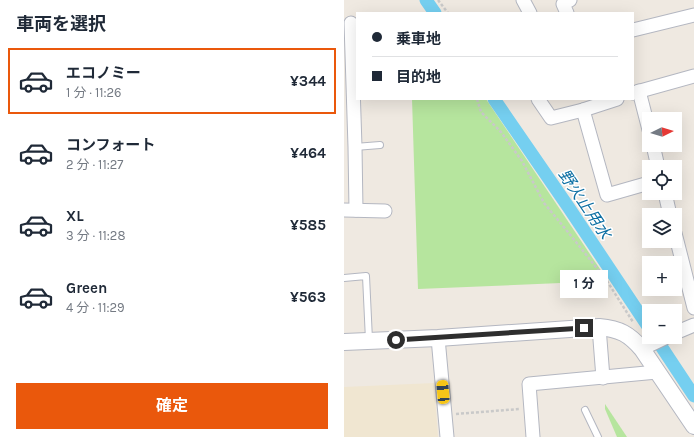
<!DOCTYPE html>
<html lang="ja">
<head>
<meta charset="utf-8">
<style>
  :root { --surface:#fff; --page:#f6f6f7; --text:#1f2937; --muted:#747a83; --line:#e0e1e3; --accent:#ea580c }
  body { margin:0; font-family:Karla,"Noto Sans JP",sans-serif; background:var(--page); color:var(--text); height:100vh; display:flex; flex-direction:column; font-size:15px; white-space:nowrap }
  * { box-sizing:border-box; margin:0 }
  p { font-size:13px; color:var(--muted) }
  .icon { flex:none; width:22px; height:22px; fill:none; stroke:currentColor; stroke-width:2; stroke-linecap:round; stroke-linejoin:round }
  .map { position:relative; flex:1; overflow:hidden }
  .drawer { display:flex; flex-direction:column; background:var(--surface); width:344px }
  .drawer>* { flex:none }
  .top-card { position:absolute; left:12px; top:12px; width:278px; height:88px; border-radius:0px; box-shadow:0 4px 16px #0002; display:grid; align-content:center; height:88px; padding:0 16px; background:var(--surface) }
  .needle { width:26px; rotate:85deg }
  .controls { position:absolute; left:298px; top:112px; display:grid; gap:8px }
  .controls a { display:grid; place-items:center; width:40px; height:40px; border-radius:0px; background:var(--surface); box-shadow:0 4px 16px #0002; font-size:20px }
  .end { position:absolute; width:18px; height:18px; margin:-9px; border:5px solid #2e2e2e; background:#fff; box-shadow:0 0 0 2px #fff }
  .from { border-radius:50% }
  .bubble { position:absolute; height:28px; border-radius:0px; background:var(--surface); box-shadow:0 4px 16px #0002; font-size:13px; font-weight:700; line-height:28px; text-align:center }
  .car { position:absolute; width:12px; height:24px; margin:-12px -6px; border-radius:5px; box-shadow:0 0 3px 1px #0007; background:linear-gradient(#f5c518 24%,#345 0 40%,#f5c518 0 76%,#345 0 86%,#f5c518 0) }
  .top-card b { display:flex; align-items:center; gap:14px; height:38px; font-size:15px }
  .top-card b+b { border-top:1px solid var(--line) }
  .top-card i { width:10px; height:10px; background:var(--text) }
  ul { padding:0; list-style:none }
  li { display:flex; align-items:center; gap:12px; height:66px; margin:0 8px 6px; padding:0 8px; border:2px solid transparent; border-radius:0px }
  li div { flex:1 }
  li b { display:block; font-size:15px }
  li em { font-style:normal; font-weight:700 }
  li.selected { border-color:var(--accent) }
  li>.icon { width:36px; height:36px; stroke-width:1.5 }
  h2 { padding:0 16px; font-size:18px; line-height:48px }
  .primary-button { display:flex; gap:8px; margin-top:auto; padding:8px 16px }
  .primary-button a { flex:1; height:46px; border-radius:0px; background:var(--accent); color:#fff; font-size:16px; font-weight:700; line-height:46px; text-align:center }
  main { display:flex; flex:1; min-height:0 }
  .map>svg:first-child { display:block }
  .education { fill:#f0e6d1 }
  .green { fill:#b6e59e }
  .lines { fill:none; stroke-linecap:round; stroke-linejoin:round }
  .canal { stroke:#75cff0; stroke-width:13 }
  .service-casing { stroke:#b4b7c1; stroke-width:8 }
  .minor-casing { stroke:#b4b7c1; stroke-width:15 }
  .tertiary-casing { stroke:#b4b7c1; stroke-width:18 }
  .path { stroke:#c9c9c9; stroke-width:2.5; stroke-dasharray:3 2; stroke-linecap:butt }
  .service { stroke:#fff; stroke-width:6 }
  .minor { stroke:#fff; stroke-width:13 }
  .tertiary { stroke:#fff; stroke-width:16 }
  .route { stroke:#2e2e2e; stroke-width:5 }
  .labels { text-anchor:middle; dominant-baseline:central; stroke-width:3; stroke-linejoin:round; paint-order:stroke }
  .water-label { font-size:16px; font-style:italic; fill:#0d6fa3; stroke:#fff }
</style>
</head>
<body>
<main>
<section class="drawer">
<h2>車両を選択</h2>
<ul>
<li class="selected"><svg class="icon" aria-label="car" viewBox="0 0 24 24"><path d="M5 17H2v-5l4-1 3-4h7l3 4 3 1v5h-3M9 17h6M6 11h13"/><circle cx="7" cy="17" r="2"/><circle cx="17" cy="17" r="2"/></svg><div><b>エコノミー</b><p>1 分 · 11:26</p></div><em>¥344</em></li>
<li><svg class="icon" aria-label="car" viewBox="0 0 24 24"><path d="M5 17H2v-5l4-1 3-4h7l3 4 3 1v5h-3M9 17h6M6 11h13"/><circle cx="7" cy="17" r="2"/><circle cx="17" cy="17" r="2"/></svg><div><b>コンフォート</b><p>2 分 · 11:27</p></div><em>¥464</em></li>
<li><svg class="icon" aria-label="car" viewBox="0 0 24 24"><path d="M5 17H2v-5l4-1 3-4h7l3 4 3 1v5h-3M9 17h6M6 11h13"/><circle cx="7" cy="17" r="2"/><circle cx="17" cy="17" r="2"/></svg><div><b>XL</b><p>3 分 · 11:28</p></div><em>¥585</em></li>
<li><svg class="icon" aria-label="car" viewBox="0 0 24 24"><path d="M5 17H2v-5l4-1 3-4h7l3 4 3 1v5h-3M9 17h6M6 11h13"/><circle cx="7" cy="17" r="2"/><circle cx="17" cy="17" r="2"/></svg><div><b>Green</b><p>4 分 · 11:29</p></div><em>¥563</em></li>
</ul>
<div class="primary-button"><a>確定</a></div>
</section>
<div class="map">
<svg width="350" height="437" viewBox="0 0 350 437">
  <rect width="100%" height="100%" fill="#efe9e1"/>
  <path class="education" d="M90,383L94,437H0V387Z"/>
  <g class="green">
    <path d="M68,99H142L264,281L74,289Z"/>
    <path d="M261,404L283,437H273L261,409Z"/>
  </g>
  <g class="lines">
    <g class="canal">
      <path d="M82,0L91,13"/>
      <path d="M150,99L225,208L305,328"/>
      <path d="M311,337L350,396"/>
    </g>
    <defs>
      <g id="service">
        <path d="M11,147L36,145"/>
        <path d="M0,278L22,276L25,340"/>
        <path d="M241,410L254,437"/>
      </g>
      <g id="minor">
        <path d="M179,0L186,13"/>
        <path d="M223,13L219,4L226,0"/>
        <path d="M7,23L11,147L12,210"/>
        <path d="M289,30L350,15"/>
        <path d="M295,91L305,130"/>
        <path d="M289,93L350,76"/>
        <path d="M194,99L207,118L239,110L273,99"/>
        <path d="M239,110L263,195L305,183"/>
        <path d="M309,145L314,167"/>
        <path d="M321,193L326,215"/>
        <path d="M0,210L41,211"/>
        <path d="M331,233L350,308"/>
        <path d="M255,327L259,378"/>
        <path d="M331,333L350,325"/>
        <path d="M94,338L103,437"/>
        <path d="M298,349L323,337"/>
        <path d="M189,437L185,384L313,372"/>
      </g>
      <path id="tertiary" d="M0,342L94,338L255,327C276,329 285,334 298,349L350,426"/>
    </defs>
    <use href="#service" class="service-casing"/>
    <use href="#minor" class="minor-casing"/>
    <use href="#tertiary" class="tertiary-casing"/>
    <g class="path">
      <path d="M94,0L104,13"/>
      <path d="M133,99L137,112L157,132L178,161L200,203L228,237L263,281L289,322"/>
      <path d="M112,414L175,409"/>
    </g>
    <use href="#service" class="service"/>
    <use href="#minor" class="minor"/>
    <use href="#tertiary" class="tertiary"/>
  </g>
  <g class="lines">
    <path class="route" d="M52,340L240,328"/>
  </g>
  <g class="labels">
    <g class="water-label">
      <text transform="translate(241 204) rotate(56)">野火止用水</text>
    </g>
  </g>
</svg>
<div class="controls">
<a><svg class="needle" viewBox="-14 -14 28 28"><path d="M0-13l5 13h-10z" fill="#e53935"/><path d="M0 13l5-13h-10z" fill="#747a83"/></svg></a>
<a><svg class="icon" aria-label="locate" viewBox="0 0 24 24"><circle cx="12" cy="12" r="6"/><path d="M12 2v4M12 18v4M2 12h4M18 12h4"/></svg></a>
<a><svg class="icon" aria-label="layers" viewBox="0 0 24 24"><path d="M12 4l9 5-9 5-9-5zM3 14l9 5 9-5"/></svg></a>
<a>+</a>
<a>−</a>
</div>
<i class="end from" style="left:52px;top:340px"></i>
<i class="end" style="left:240px;top:328px"></i>
<div class="bubble" style="left:216px;top:270px;width:48px">1 分</div>
<i class="car" style="left:99px;top:392px;rotate:355deg"></i>
<div class="top-card">
<b><i class="from"></i>乗車地</b>
<b><i></i>目的地</b>
</div>
</div>
</main>
</body>
</html>
